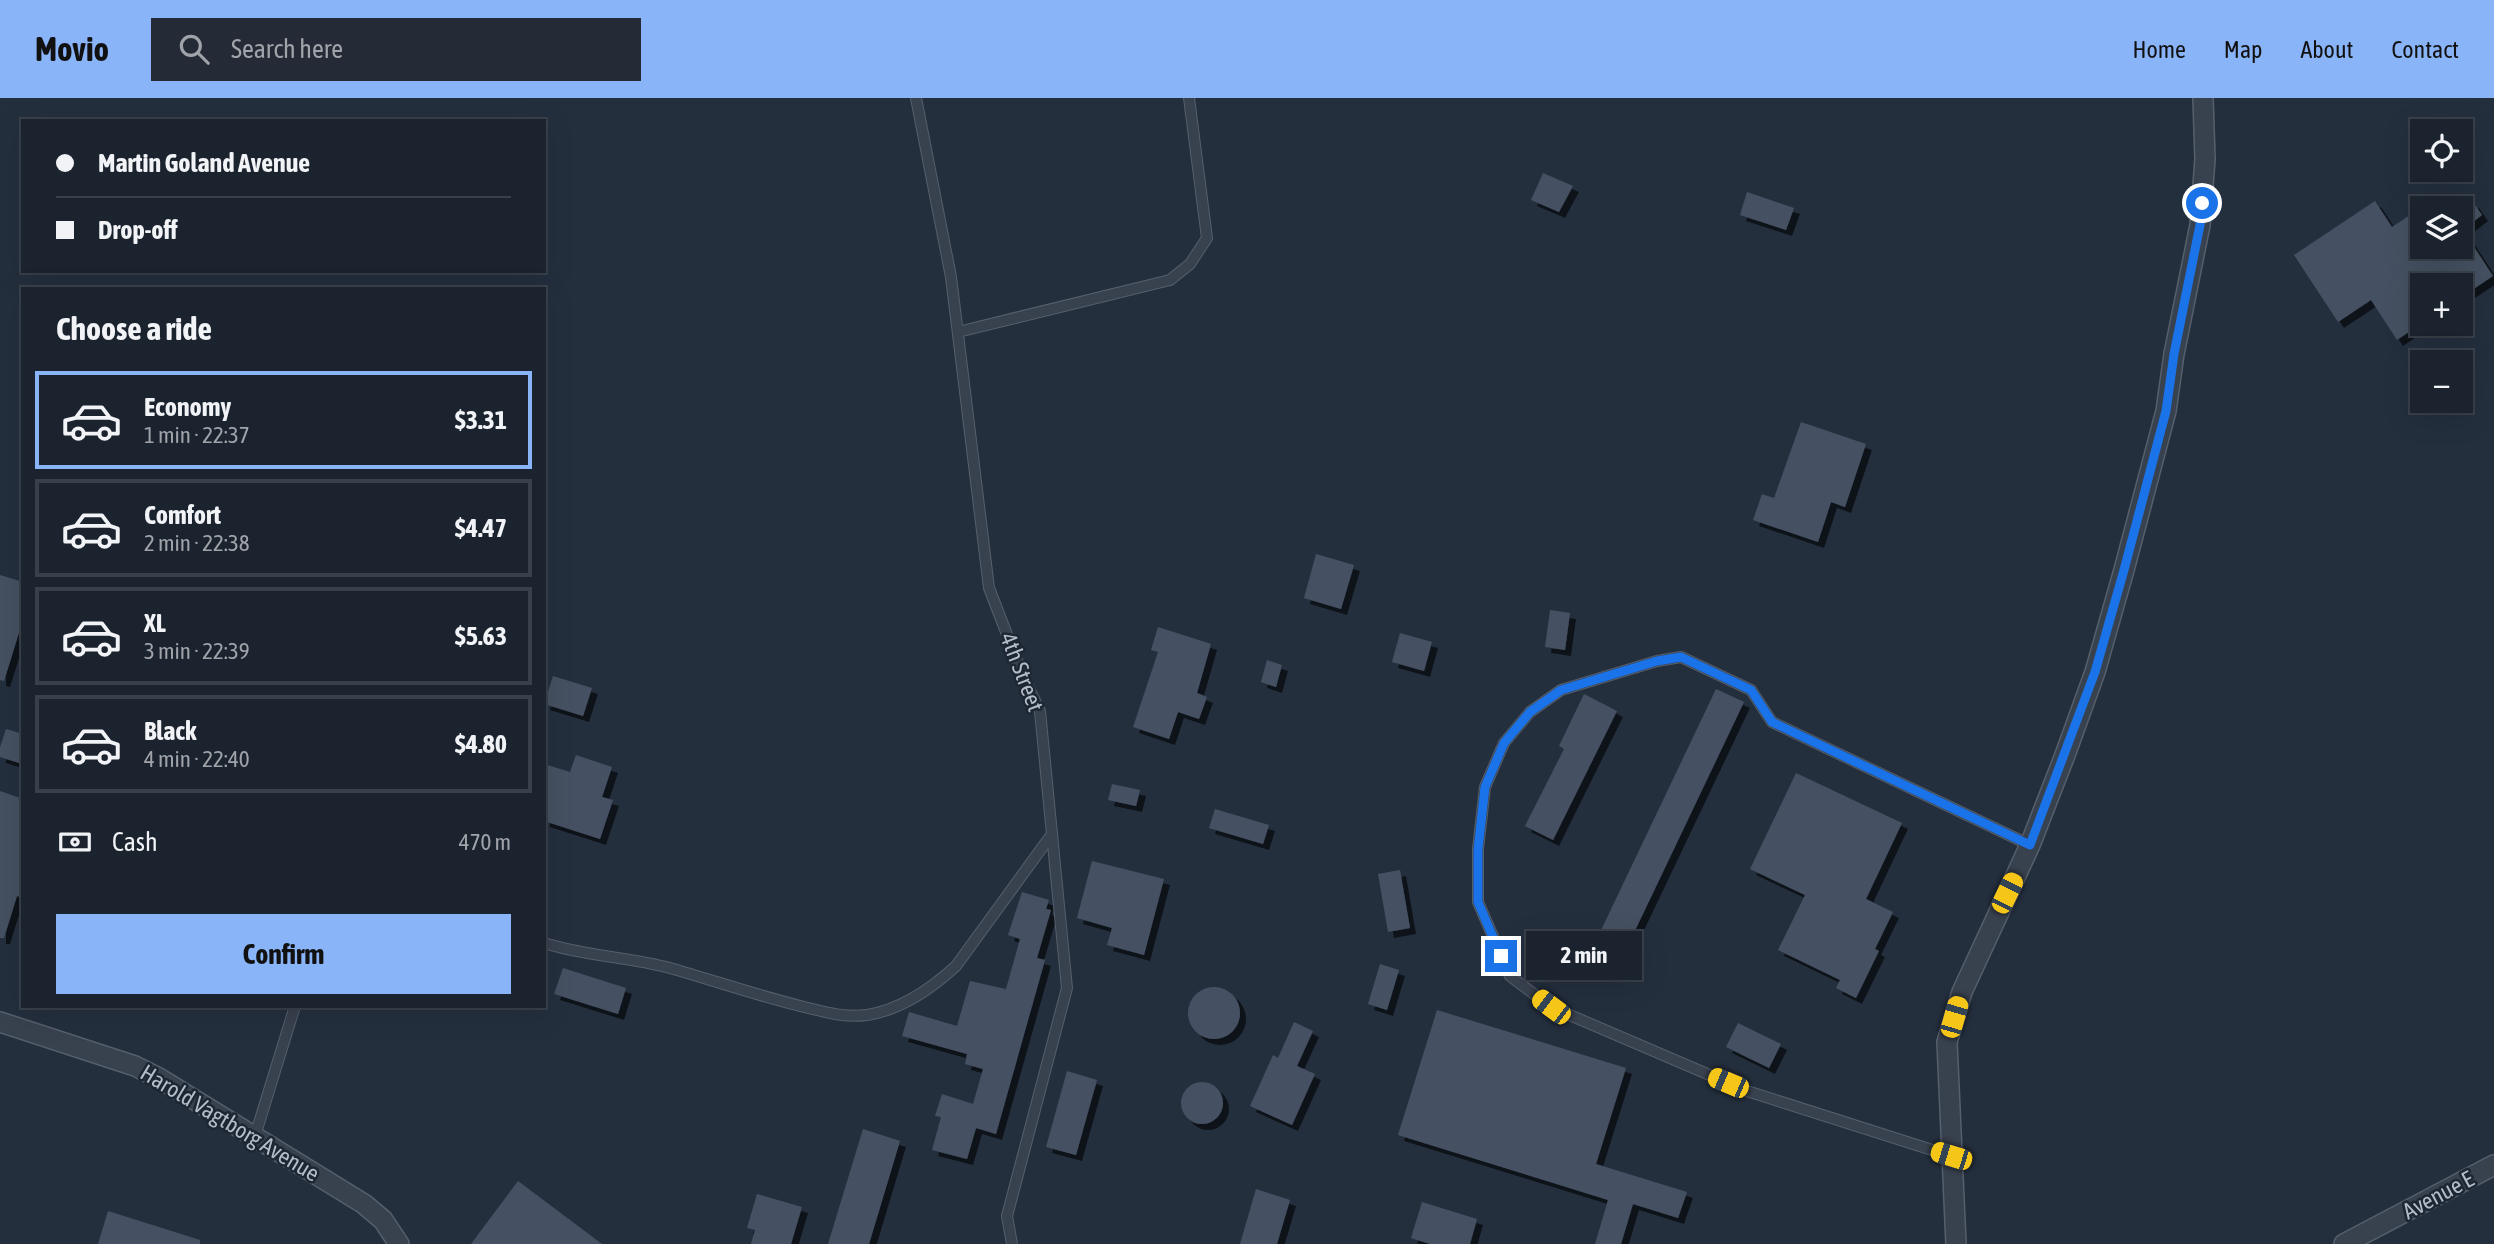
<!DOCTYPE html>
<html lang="en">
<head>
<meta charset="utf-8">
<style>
  :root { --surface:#1b232e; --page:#242b36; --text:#f1f3f6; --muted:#a0a4aa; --line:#39404a; --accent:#8ab4f8 }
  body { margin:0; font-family:"Asap Condensed",sans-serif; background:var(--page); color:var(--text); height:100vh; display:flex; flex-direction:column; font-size:26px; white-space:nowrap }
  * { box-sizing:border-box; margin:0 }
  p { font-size:23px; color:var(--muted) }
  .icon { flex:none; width:38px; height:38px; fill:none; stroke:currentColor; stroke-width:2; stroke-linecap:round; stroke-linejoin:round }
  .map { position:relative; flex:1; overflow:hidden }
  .sheet { position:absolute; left:21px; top:189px; width:525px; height:721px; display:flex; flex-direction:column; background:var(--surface); border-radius:0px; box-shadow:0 7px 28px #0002,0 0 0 2px var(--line) }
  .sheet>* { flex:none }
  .top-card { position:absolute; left:21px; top:21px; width:525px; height:154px; border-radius:0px; box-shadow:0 7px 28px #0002,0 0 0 2px var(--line); display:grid; align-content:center; height:154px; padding:0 35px; background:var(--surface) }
  .buttons { position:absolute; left:2410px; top:21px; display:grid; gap:14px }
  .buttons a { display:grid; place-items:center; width:63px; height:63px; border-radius:0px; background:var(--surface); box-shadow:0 7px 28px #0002,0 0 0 2px var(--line); font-size:35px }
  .end { position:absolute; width:32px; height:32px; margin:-16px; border:9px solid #1a73e8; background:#fff; box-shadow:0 0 0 4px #fff }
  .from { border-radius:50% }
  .bubble { position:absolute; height:49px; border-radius:0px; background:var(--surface); box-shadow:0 7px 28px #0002,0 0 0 2px var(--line); font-size:23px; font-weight:700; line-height:49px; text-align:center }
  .car { position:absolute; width:21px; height:42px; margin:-21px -10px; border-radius:9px; box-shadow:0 0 5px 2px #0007; background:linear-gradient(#f5c518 24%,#345 0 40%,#f5c518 0 76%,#345 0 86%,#f5c518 0) }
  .top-card b { display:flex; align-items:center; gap:24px; height:66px; font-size:26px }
  .top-card b+b { border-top:2px solid var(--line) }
  .top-card i { width:18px; height:18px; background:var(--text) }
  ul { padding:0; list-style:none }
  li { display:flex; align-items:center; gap:21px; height:98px; margin:0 14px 10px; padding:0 21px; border:4px solid var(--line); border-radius:0px }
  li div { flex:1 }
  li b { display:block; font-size:26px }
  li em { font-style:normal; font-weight:700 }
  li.selected { border-color:var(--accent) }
  li>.icon { width:63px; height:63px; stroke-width:1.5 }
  h2 { padding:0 35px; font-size:32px; line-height:84px }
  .pay { display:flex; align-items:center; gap:18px; height:77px; padding:0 35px; font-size:26px }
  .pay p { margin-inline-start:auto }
  .primary-button { display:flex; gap:14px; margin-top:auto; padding:14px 35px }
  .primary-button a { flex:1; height:80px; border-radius:0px; background:var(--accent); color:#111; font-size:28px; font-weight:700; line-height:80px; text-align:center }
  header { display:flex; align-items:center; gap:42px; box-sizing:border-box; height:98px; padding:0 35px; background:var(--accent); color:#111 }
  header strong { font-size:33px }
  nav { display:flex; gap:38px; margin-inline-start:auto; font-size:24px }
  .search { width:490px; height:63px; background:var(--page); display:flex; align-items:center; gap:18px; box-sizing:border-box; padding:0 24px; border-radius:0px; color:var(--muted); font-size:26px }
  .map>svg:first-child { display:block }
  .building { fill:#455162; filter:url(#shadow) }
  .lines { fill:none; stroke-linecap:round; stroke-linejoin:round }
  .lane-casing { stroke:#565f6c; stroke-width:12 }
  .street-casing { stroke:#565f6c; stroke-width:22 }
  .lane { stroke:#38414e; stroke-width:10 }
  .street { stroke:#38414e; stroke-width:19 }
  .route { stroke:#1a73e8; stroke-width:9 }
  .labels { text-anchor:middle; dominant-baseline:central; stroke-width:5; stroke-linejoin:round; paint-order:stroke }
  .street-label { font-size:23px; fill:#b4bcc9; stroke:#1d2633 }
</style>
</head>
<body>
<header>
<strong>Movio</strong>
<div class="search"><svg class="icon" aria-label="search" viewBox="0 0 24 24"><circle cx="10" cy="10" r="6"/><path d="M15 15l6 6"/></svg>Search here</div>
<nav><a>Home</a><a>Map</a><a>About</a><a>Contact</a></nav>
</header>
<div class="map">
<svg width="2494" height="1146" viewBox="0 0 2494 1146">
  <defs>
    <filter id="shadow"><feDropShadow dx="6" dy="6" stdDeviation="0" flood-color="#0009"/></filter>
  </defs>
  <rect width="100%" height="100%" fill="#242f3e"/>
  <g class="building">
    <path d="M1543,75L1573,88L1559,114L1531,102Z"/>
    <path d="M1747,94L1794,110L1786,132L1740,117Z"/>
    <path d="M2375,103L2392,129L2422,109V149H2460V113L2473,104L2482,117L2463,132L2493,178L2460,200V187H2422V225L2397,242L2371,202L2338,224L2294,157Z"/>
    <path d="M1801,324L1866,346L1845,409L1831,404L1818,444L1753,422L1762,396L1774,400Z"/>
    <path d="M1316,456L1354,467L1341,511L1304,500Z"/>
    <path d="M0,477L23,484V522L4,583L0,582Z"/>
    <path d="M1550,512L1570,515L1565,552L1545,549Z"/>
    <path d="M1158,529L1211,546L1197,595L1207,599L1199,621L1178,614L1169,641L1133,629L1158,554L1151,552Z"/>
    <path d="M1400,535L1432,544L1424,573L1392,564Z"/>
    <path d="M1267,562L1282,567L1276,589L1261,584Z"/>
    <path d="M553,578L592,590L583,618L544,606Z"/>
    <path d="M1716,591L1744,604L1621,862L1593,849Z"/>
    <path d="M1584,596L1617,613L1553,742L1525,728L1564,651L1559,648Z"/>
    <path d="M6,631L23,636V655L19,665L0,659V649Z"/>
    <path d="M576,657L612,669L602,699L613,702L600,741L544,723V666L570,674Z"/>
    <path d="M1796,675L1902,725L1866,801L1893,814L1875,851L1879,853L1856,900L1836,890L1840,882L1778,852L1805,797L1750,771Z"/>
    <path d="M1112,686L1140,692L1136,708L1108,702Z"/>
    <path d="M0,693L23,701V800L17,798L4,840H0Z"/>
    <path d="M1215,711L1269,727L1263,746L1209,730Z"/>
    <path d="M1092,763L1164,781L1144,857L1107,847L1112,830L1077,820Z"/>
    <path d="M1400,772L1410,830L1388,834L1378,776Z"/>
    <path d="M1022,794L1049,802L1046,811L1051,812L1037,860L1045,862L996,1036L976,1030L967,1061L932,1052L941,1019L935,1018L942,996L973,1006L983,971L965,966L967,956L902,938L909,914L957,928L970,883L1006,891L1020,841L1008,837Z"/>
    <path d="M1380,866L1399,872L1387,912L1368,906Z"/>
    <path d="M563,870L626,890L618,916L554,896Z"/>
    <circle cx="1214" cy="915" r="26"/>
    <path d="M1437,912L1626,970L1596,1066L1687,1094L1678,1120L1633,1106L1621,1146H1595L1608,1102L1398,1037Z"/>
    <path d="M1294,924L1313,933L1297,968L1315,976L1292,1027L1250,1008L1273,957L1278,960Z"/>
    <path d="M1738,925L1781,946L1769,970L1726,949Z"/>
    <path d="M1067,973L1097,982L1076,1057L1046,1049Z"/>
    <circle cx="1202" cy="1005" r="21"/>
    <path d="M863,1031L900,1043L869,1146H828Z"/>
    <path d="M518,1083L602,1146H471Z"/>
    <path d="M1256,1091L1290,1102L1277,1146H1240Z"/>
    <path d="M757,1096L802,1109L791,1146H751L755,1132L747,1130Z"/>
    <path d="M1422,1104L1477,1121L1470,1146H1430L1411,1140Z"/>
    <path d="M108,1113L200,1142V1146H98Z"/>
  </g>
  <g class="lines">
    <defs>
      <g id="lane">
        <path d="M916,0L951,179L989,490L1025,583L1040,613L1067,890L1007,1118L1012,1146"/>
        <path d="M958,234L1170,182L1190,166L1207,140L1189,0"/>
        <path d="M544,845C585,858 629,859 670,870C715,883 759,898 804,909C825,914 845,920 867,917C900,912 932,890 956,868L1052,736"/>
        <path d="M255,1038L295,908"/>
        <path d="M1951,1058L1747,993L1551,909L1510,878L1478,804V751L1485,689L1504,645L1530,614L1561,592L1657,563L1681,559L1751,592L1772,624L2030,747"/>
      </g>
      <g id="street">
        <path d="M0,924L135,968L159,980L364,1106L383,1122L399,1146"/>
        <path d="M1956,1146L1947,944L1962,894L2030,747L2065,657L2095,574L2124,472L2166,313L2174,256L2200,127L2205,61L2203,0"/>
        <path d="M2344,1146L2494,1067"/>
      </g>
    </defs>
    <use href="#lane" class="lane-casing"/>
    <use href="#street" class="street-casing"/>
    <use href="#lane" class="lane"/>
    <use href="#street" class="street"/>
  </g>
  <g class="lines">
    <path class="route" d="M1501,858L1478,804V751L1485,689L1504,645L1530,614L1561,592L1657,563L1681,559L1751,592L1772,624L2030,747L2095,574L2124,472L2166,313L2174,256L2200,127L2202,105"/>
  </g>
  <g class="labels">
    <g class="street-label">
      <text transform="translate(1022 574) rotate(69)">4th Street</text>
      <text transform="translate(230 1025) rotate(31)">Harold Vagtborg Avenue</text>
      <text transform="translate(2438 1097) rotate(-28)">Avenue E</text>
    </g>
  </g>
</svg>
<div class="buttons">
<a><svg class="icon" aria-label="locate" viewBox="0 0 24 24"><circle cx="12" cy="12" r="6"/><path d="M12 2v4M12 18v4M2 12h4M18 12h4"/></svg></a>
<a><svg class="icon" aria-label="layers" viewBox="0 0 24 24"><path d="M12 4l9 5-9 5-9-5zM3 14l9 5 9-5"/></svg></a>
<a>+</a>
<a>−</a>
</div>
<i class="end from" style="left:2202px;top:105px"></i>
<i class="end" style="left:1501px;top:858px"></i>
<div class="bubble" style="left:1526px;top:833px;width:116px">2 min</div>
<i class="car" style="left:2007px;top:795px;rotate:26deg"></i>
<i class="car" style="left:1551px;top:909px;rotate:307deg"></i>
<i class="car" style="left:1954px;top:919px;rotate:16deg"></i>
<i class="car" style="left:1728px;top:985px;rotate:293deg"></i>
<i class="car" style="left:1951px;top:1058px;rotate:287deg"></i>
<div class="top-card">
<b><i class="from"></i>Martin Goland Avenue</b>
<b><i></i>Drop-off</b>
</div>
<section class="sheet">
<h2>Choose a ride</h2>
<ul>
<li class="selected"><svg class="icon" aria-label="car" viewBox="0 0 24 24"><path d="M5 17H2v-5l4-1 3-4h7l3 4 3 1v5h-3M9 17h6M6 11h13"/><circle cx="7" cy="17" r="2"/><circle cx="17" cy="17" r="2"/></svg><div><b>Economy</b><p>1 min · 22:37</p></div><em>$3.31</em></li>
<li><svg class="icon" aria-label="car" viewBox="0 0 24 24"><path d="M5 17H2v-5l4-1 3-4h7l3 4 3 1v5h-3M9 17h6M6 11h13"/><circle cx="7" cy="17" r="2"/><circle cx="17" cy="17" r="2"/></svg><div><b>Comfort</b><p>2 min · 22:38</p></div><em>$4.47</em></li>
<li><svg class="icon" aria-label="car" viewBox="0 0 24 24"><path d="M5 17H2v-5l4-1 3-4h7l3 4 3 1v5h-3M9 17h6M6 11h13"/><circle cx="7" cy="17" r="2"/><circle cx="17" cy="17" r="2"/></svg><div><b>XL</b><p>3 min · 22:39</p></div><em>$5.63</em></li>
<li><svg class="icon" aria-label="car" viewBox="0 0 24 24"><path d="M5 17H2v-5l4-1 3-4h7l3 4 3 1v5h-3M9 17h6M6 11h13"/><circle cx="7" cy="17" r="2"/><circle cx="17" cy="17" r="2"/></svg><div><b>Black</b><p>4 min · 22:40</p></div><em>$4.80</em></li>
</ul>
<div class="pay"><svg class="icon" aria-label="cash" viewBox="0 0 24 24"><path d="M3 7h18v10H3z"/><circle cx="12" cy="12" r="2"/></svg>Cash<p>470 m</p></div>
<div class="primary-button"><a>Confirm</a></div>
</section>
</div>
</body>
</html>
